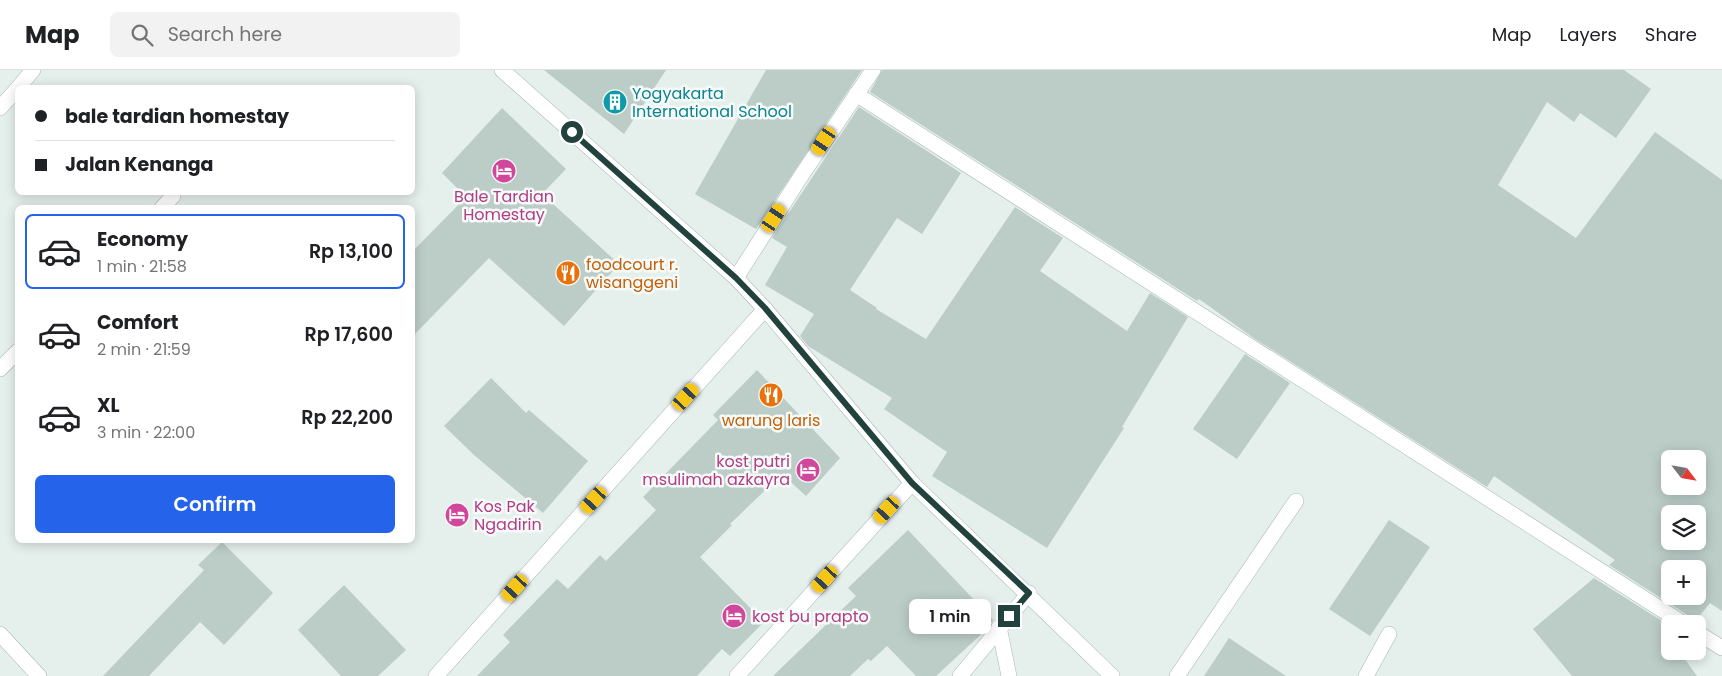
<!DOCTYPE html>
<html lang="en">
<head>
<meta charset="utf-8">
<style>
  :root { --surface:#fff; --page:#f2f2f2; --text:#202124; --muted:#757577; --line:#e0e0e0; --accent:#2563eb }
  body { margin:0; font-family:Poppins,sans-serif; background:var(--page); color:var(--text); height:100vh; display:flex; flex-direction:column; font-size:19px; white-space:nowrap }
  * { box-sizing:border-box; margin:0 }
  p { font-size:16px; color:var(--muted) }
  .icon { flex:none; width:28px; height:28px; fill:none; stroke:currentColor; stroke-width:2; stroke-linecap:round; stroke-linejoin:round }
  .map { position:relative; flex:1; overflow:hidden }
  .sheet { position:absolute; left:15px; top:135px; width:400px; height:338px; display:flex; flex-direction:column; background:var(--surface); border-radius:8px; box-shadow:0 2px 12px #0003 }
  .sheet>* { flex:none }
  .top-card { position:absolute; left:15px; top:15px; width:400px; height:110px; border-radius:8px; box-shadow:0 2px 12px #0003; display:grid; align-content:center; height:110px; padding:0 20px; background:var(--surface) }
  .needle { width:32px; rotate:121deg }
  .fabs { position:absolute; left:1661px; top:380px; display:grid; gap:10px }
  .fabs a { display:grid; place-items:center; width:45px; height:45px; border-radius:8px; background:var(--surface); box-shadow:0 2px 12px #0003; font-size:25px }
  .end { position:absolute; width:22px; height:22px; margin:-11px; border:6px solid #22423d; background:#fff; box-shadow:0 0 0 2px #fff }
  .from { border-radius:50% }
  .bubble { position:absolute; height:35px; border-radius:8px; background:var(--surface); box-shadow:0 2px 12px #0003; font-size:16px; font-weight:600; line-height:35px; text-align:center }
  .car { position:absolute; width:15px; height:30px; margin:-15px -8px; border-radius:6px; box-shadow:0 0 4px 1px #0007; background:linear-gradient(#f5c518 24%,#345 0 40%,#f5c518 0 76%,#345 0 86%,#f5c518 0) }
  .top-card b { display:flex; align-items:center; gap:18px; height:48px; font-size:19px }
  .top-card b+b { border-top:1px solid var(--line) }
  .top-card i { width:12px; height:12px; background:var(--text) }
  ul { padding:9px 0 0; list-style:none }
  li { display:flex; align-items:center; gap:15px; height:75px; margin:0 10px 8px; padding:0 10px; border:2px solid transparent; border-radius:8px }
  li div { flex:1 }
  li b { display:block; font-size:19px }
  li em { font-style:normal; font-weight:600 }
  li.current { border-color:var(--accent) }
  li>.icon { width:45px; height:45px; stroke-width:1.5 }
  .cta { display:flex; gap:10px; margin-top:auto; padding:10px 20px }
  .cta a { flex:1; height:58px; border-radius:8px; background:var(--accent); color:#fff; font-size:20px; font-weight:600; line-height:58px; text-align:center }
  header { display:flex; align-items:center; gap:30px; box-sizing:border-box; height:70px; padding:0 25px; background:var(--surface); border-bottom:1px solid var(--line) }
  header strong { font-size:24px }
  nav { display:flex; gap:28px; margin-inline-start:auto; font-size:18px }
  .search { width:350px; height:45px; background:var(--page); display:flex; align-items:center; gap:12px; box-sizing:border-box; padding:0 18px; border-radius:8px; color:var(--muted); font-size:19px }
  .map>svg:first-child { display:block }
  .building { fill:#bccdc8; fill-rule:evenodd }
  .lines { fill:none; stroke-linecap:round; stroke-linejoin:round }
  .minor-casing { stroke:#a7b8b3; stroke-width:16 }
  .minor { stroke:#fff; stroke-width:15 }
  .route { stroke:#22423d; stroke-width:6 }
  .labels { text-anchor:middle; dominant-baseline:central; stroke-width:5; stroke-linejoin:round; paint-order:stroke }
  .culture-label { font-size:16px; fill:#0d838f; stroke:#f6fbf9; text-anchor:start }
  .hotel-label { font-size:16px; fill:#b23c85; stroke:#f6fbf9; text-anchor:start }
  .food-label { font-size:16px; fill:#c56008; stroke:#f6fbf9; text-anchor:start }
</style>
</head>
<body>
<header>
<strong>Map</strong>
<div class="search"><svg class="icon" aria-label="search" viewBox="0 0 24 24"><circle cx="10" cy="10" r="6"/><path d="M15 15l6 6"/></svg>Search here</div>
<nav><a>Map</a><a>Layers</a><a>Share</a></nav>
</header>
<div class="map">
<svg width="1722" height="606" viewBox="0 0 1722 606">
  <rect width="100%" height="100%" fill="#e5efeb"/>
  <g class="building">
    <path d="M544,0H666L624,64Z"/>
    <path d="M766,0H862L756,159L695,124Z"/>
    <path d="M882,0H1624L1651,19L1616,68L1580,43L1574,52L1547,32L1498,115L1576,168L1655,62L1722,110V541L1710,533L1693,554L1689,546L1609,495L1615,490L1494,406L1487,417L1255,269L1199,229L1197,231L870,22ZM1670,389H1698V416H1670ZM1670,444H1698V471H1670ZM1670,499H1698V526H1670Z"/>
    <path d="M859,37L961,103L922,164L897,148L850,220L877,238L876,239L926,269L1015,137L1063,168L1040,201L1127,261L1150,223L1188,247L1122,357L1124,358L1047,478L932,406L947,382L884,339L892,328L808,276L800,266L814,244L765,215L787,177L772,168Z"/>
    <path d="M502,38L566,99L542,124L619,194L564,256L489,188L412,267V182L466,127L442,103Z"/>
    <path d="M1245,284L1290,313L1237,389L1193,359Z"/>
    <path d="M757,300L840,388L806,426L782,404L730,454L732,455L700,487L764,552L730,586L722,579L697,606H477L510,572L503,565L557,509L568,519L600,485L606,491L656,440L643,427L718,350L713,345Z"/>
    <path d="M491,308L526,343L529,340L588,391L543,443L474,385L444,356Z"/>
    <path d="M1389,450L1430,477L1370,566L1329,539Z"/>
    <path d="M908,460L993,550L988,558L936,606H916L887,576L871,591L868,589L850,606H773L856,526L848,518Z"/>
    <path d="M222,472L273,523L224,575L200,552L149,606H103L204,500L198,495Z"/>
    <path d="M1594,508L1670,556V581H1679L1697,606H1572L1533,559Z"/>
    <path d="M344,515L406,580L378,606H341L298,560Z"/>
    <path d="M1229,568L1286,606H1204Z"/>
  </g>
  <g class="lines">
    <defs>
      <g id="minor">
        <path d="M502,0L736,208L765,239L912,413L1112,606"/>
        <path d="M18,18L33,0"/>
        <path d="M856,24L1684,554"/>
        <path d="M0,38L18,18"/>
        <path d="M162,138L173,126"/>
        <path d="M736,208L803,103L873,0"/>
        <path d="M0,299L18,281"/>
        <path d="M999,557L1009,606"/>
        <path d="M1698,563L1722,578"/>
        <path d="M0,564L39,606"/>
        <path d="M436,606L765,239"/>
        <path d="M737,606L912,413"/>
        <path d="M960,606L1029,523"/>
        <path d="M1177,606L1296,431"/>
        <path d="M1366,606L1389,564"/>
      </g>
    </defs>
    <use href="#minor" class="minor-casing"/>
    <use href="#minor" class="minor"/>
  </g>
  <g class="lines">
    <path class="route" d="M572,62L736,208L765,238L912,413L1029,523L1009,546"/>
  </g>
  <defs>
    <symbol id="building-disc" viewBox="-11 -11 22 22"><circle r="9.5" fill="#0f9aa8" stroke="#f6fbf9"/><path d="M-4-6H4V6H1V3H-1V6H-4ZM-2.5-4.3h1.7v1.8h-1.7ZM.8-4.3h1.7v1.8H.8ZM-2.5-1h1.7V.8h-1.7ZM.8-1h1.7V.8H.8Z" fill="#fff"/></symbol>
    <symbol id="hotel-disc" viewBox="-11 -11 22 22"><circle r="9.5" fill="#d1479c" stroke="#f6fbf9"/><path d="M-6-4.5h1.5V1H6V5H4.5V3h-9V5H-6ZM-4 0a1.8 1.8 0 1 1 3.6 0ZM.5 0V-2.5h3Q6-2.5 6 0Z" fill="#fff"/></symbol>
    <symbol id="restaurant-disc" viewBox="-11 -11 22 22"><circle r="9.5" fill="#e8710a" stroke="#f6fbf9"/><path d="M-5-6h1v4h1v-4h1v4h1v-4h1v5L-1.5 .5V6h-2V.5L-5-1ZM5-6V6H3V1.5H1.5Q1.5-4 5-6Z" fill="#fff"/></symbol>
  </defs>
  <g fill-rule="evenodd">
    <use href="#building-disc" x="601" y="18" width="28" height="28"/>
    <use href="#hotel-disc" x="490" y="87" width="28" height="28"/>
    <use href="#restaurant-disc" x="554" y="189" width="28" height="28"/>
    <use href="#restaurant-disc" x="757" y="311" width="28" height="28"/>
    <use href="#hotel-disc" x="794" y="386" width="28" height="28"/>
    <use href="#hotel-disc" x="443" y="431" width="28" height="28"/>
    <use href="#hotel-disc" x="720" y="532" width="28" height="28"/>
  </g>
  <g class="labels">
    <g class="culture-label">
      <text x="632" y="23">Yogyakarta<tspan x="632" dy="18">International School</tspan></text>
    </g>
    <g class="hotel-label">
      <text x="504" y="126" text-anchor="middle">Bale Tardian<tspan x="504" dy="18">Homestay</tspan></text>
      <text x="790" y="391" text-anchor="end">kost putri<tspan x="790" dy="18">msulimah azkayra</tspan></text>
      <text x="474" y="436">Kos Pak<tspan x="474" dy="18">Ngadirin</tspan></text>
      <text x="752" y="546">kost bu prapto</text>
    </g>
    <g class="food-label">
      <text x="586" y="194">foodcourt r.<tspan x="586" dy="18">wisanggeni</tspan></text>
      <text x="771" y="350" text-anchor="middle">warung laris</text>
    </g>
  </g>
</svg>
<div class="fabs">
<a><svg class="needle" viewBox="-14 -14 28 28"><path d="M0-13l5 13h-10z" fill="#e53935"/><path d="M0 13l5-13h-10z" fill="#757577"/></svg></a>
<a><svg class="icon" aria-label="layers" viewBox="0 0 24 24"><path d="M12 4l9 5-9 5-9-5zM3 14l9 5 9-5"/></svg></a>
<a>+</a>
<a>−</a>
</div>
<i class="end from" style="left:572px;top:62px"></i>
<i class="end" style="left:1009px;top:546px"></i>
<div class="bubble" style="left:909px;top:529px;width:82px">1 min</div>
<i class="car" style="left:824px;top:71px;rotate:214deg"></i>
<i class="car" style="left:774px;top:148px;rotate:33deg"></i>
<i class="car" style="left:686px;top:327px;rotate:42deg"></i>
<i class="car" style="left:594px;top:430px;rotate:222deg"></i>
<i class="car" style="left:887px;top:440px;rotate:222deg"></i>
<i class="car" style="left:825px;top:509px;rotate:222deg"></i>
<i class="car" style="left:515px;top:518px;rotate:222deg"></i>
<div class="top-card">
<b><i class="from"></i>bale tardian homestay</b>
<b><i></i>Jalan Kenanga</b>
</div>
<section class="sheet">
<ul>
<li class="current"><svg class="icon" aria-label="car" viewBox="0 0 24 24"><path d="M5 17H2v-5l4-1 3-4h7l3 4 3 1v5h-3M9 17h6M6 11h13"/><circle cx="7" cy="17" r="2"/><circle cx="17" cy="17" r="2"/></svg><div><b>Economy</b><p>1 min · 21:58</p></div><em>Rp 13,100</em></li>
<li><svg class="icon" aria-label="car" viewBox="0 0 24 24"><path d="M5 17H2v-5l4-1 3-4h7l3 4 3 1v5h-3M9 17h6M6 11h13"/><circle cx="7" cy="17" r="2"/><circle cx="17" cy="17" r="2"/></svg><div><b>Comfort</b><p>2 min · 21:59</p></div><em>Rp 17,600</em></li>
<li><svg class="icon" aria-label="car" viewBox="0 0 24 24"><path d="M5 17H2v-5l4-1 3-4h7l3 4 3 1v5h-3M9 17h6M6 11h13"/><circle cx="7" cy="17" r="2"/><circle cx="17" cy="17" r="2"/></svg><div><b>XL</b><p>3 min · 22:00</p></div><em>Rp 22,200</em></li>
</ul>
<div class="cta"><a>Confirm</a></div>
</section>
</div>
</body>
</html>
